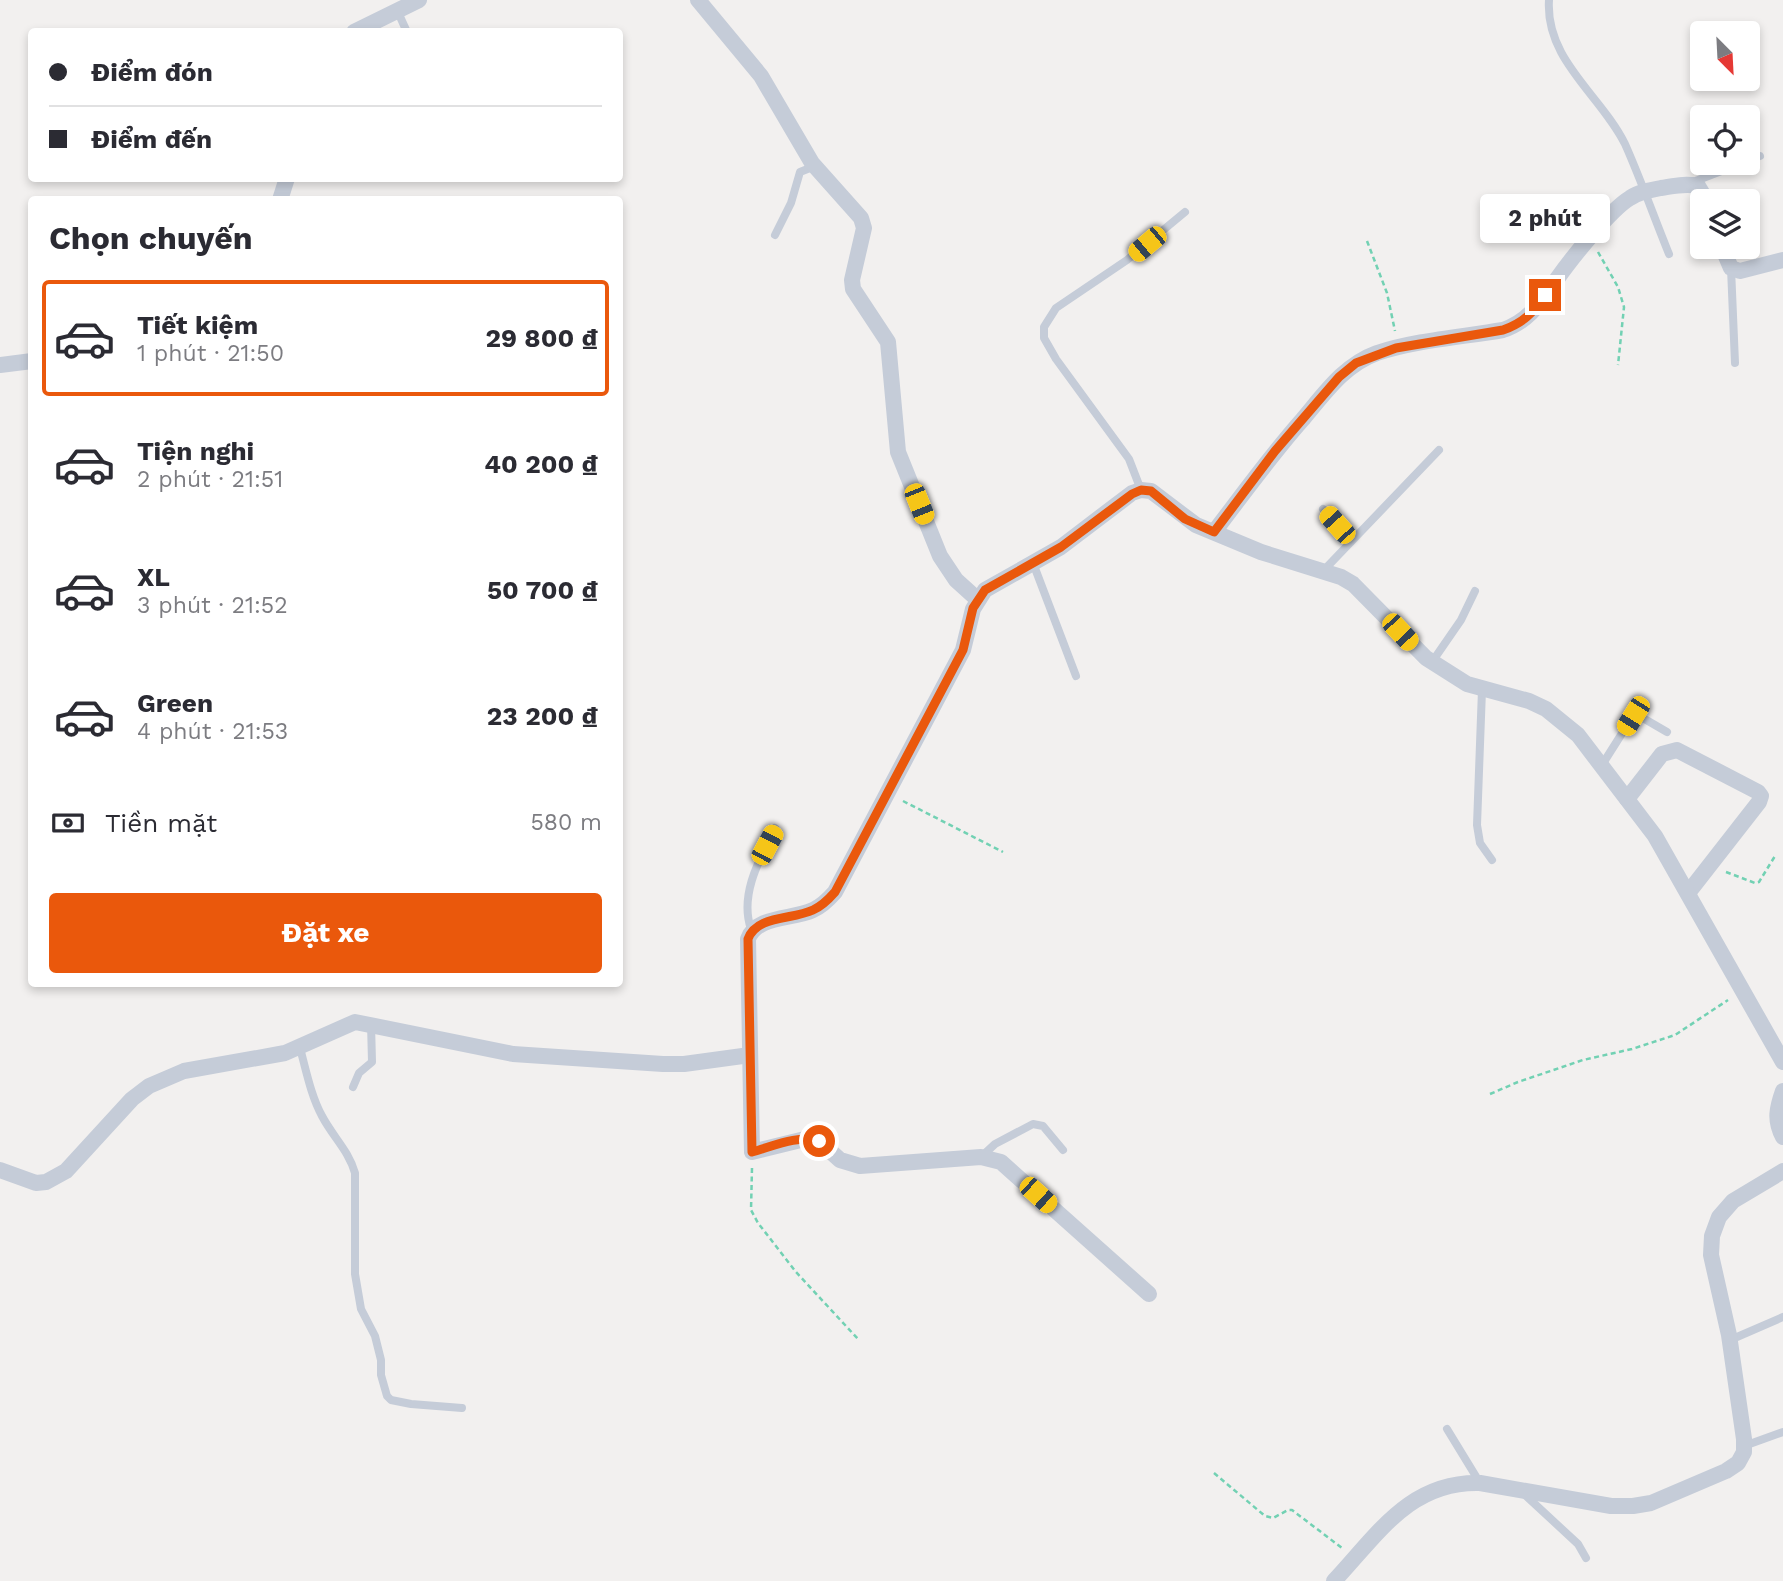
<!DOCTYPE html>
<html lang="vi">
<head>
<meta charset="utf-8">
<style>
  :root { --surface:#fff; --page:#f7f7f7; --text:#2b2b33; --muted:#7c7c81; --line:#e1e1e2; --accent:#ea580c }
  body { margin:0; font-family:"Work Sans",sans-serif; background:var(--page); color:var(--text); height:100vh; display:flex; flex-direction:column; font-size:26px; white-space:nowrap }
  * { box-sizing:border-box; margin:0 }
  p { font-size:23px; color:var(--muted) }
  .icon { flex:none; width:38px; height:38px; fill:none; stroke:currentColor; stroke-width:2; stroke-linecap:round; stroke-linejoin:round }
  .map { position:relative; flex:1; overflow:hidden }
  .sheet { position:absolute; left:28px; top:196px; width:595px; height:791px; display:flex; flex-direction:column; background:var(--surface); border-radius:7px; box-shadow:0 4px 10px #0003 }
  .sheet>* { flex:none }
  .guide { position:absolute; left:28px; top:28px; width:595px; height:154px; border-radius:7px; box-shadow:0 4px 10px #0003; display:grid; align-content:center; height:154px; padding:0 21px; background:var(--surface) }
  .needle { width:46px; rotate:156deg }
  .controls { position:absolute; left:1690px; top:21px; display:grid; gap:14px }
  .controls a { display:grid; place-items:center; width:70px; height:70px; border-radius:7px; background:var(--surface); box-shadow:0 4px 10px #0003; font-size:35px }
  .end { position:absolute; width:32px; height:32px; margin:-16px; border:9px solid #ea580c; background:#fff; box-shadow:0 0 0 4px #fff }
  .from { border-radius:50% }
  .bubble { position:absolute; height:49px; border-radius:7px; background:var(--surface); box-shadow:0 4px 10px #0003; font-size:23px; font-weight:700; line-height:49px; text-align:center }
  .car { position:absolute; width:21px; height:42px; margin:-21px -10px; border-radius:9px; box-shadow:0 0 5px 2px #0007; background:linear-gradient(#f5c518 24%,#345 0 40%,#f5c518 0 76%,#345 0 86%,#f5c518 0) }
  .guide b { display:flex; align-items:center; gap:24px; height:66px; font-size:26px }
  .guide b+b { border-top:2px solid var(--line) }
  .guide i { width:18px; height:18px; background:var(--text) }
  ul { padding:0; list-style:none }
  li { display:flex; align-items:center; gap:21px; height:116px; margin:0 14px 10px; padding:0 7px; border:4px solid transparent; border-radius:7px }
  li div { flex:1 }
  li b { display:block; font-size:26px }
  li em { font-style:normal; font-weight:700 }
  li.on { border-color:var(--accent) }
  li>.icon { width:63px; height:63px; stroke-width:1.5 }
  h2 { padding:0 21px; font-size:32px; line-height:84px }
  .pay { display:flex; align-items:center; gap:18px; height:77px; padding:0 21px; font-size:26px }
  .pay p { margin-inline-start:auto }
  .primary-button { display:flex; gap:14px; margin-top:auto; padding:14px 21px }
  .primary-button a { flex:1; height:80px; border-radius:7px; background:var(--accent); color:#fff; font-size:28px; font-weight:700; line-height:80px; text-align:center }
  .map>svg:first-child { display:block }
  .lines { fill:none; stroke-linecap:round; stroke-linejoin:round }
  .path { stroke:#72d1b3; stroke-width:2.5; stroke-dasharray:5 3.5; stroke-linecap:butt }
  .lane { stroke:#c5ccd8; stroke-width:8 }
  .street { stroke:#c5ccd8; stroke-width:16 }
  .route { stroke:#ea580c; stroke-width:9 }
</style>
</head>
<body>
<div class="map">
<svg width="1783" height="1581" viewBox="0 0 1783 1581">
  <rect width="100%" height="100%" fill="#f2f0ef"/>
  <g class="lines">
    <g class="path">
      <path d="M1367,241L1387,293L1395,331"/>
      <path d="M1598,252L1618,287L1624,307L1618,365"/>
      <path d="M903,801L1003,852"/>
      <path d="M1726,872L1755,883L1759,882L1775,856"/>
      <path d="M1490,1094L1518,1082L1583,1060L1632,1049L1675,1035L1728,1000"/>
      <path d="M752,1168L751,1210L758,1223L796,1272L858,1339"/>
      <path d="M1214,1473L1265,1516L1273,1518L1288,1510H1292L1342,1548"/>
    </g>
    <g class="lane">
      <path d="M1549,0C1545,60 1601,95 1625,144C1641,180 1654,217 1669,254"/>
      <path d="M397,10L407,32"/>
      <path d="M1748,160L1760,156"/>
      <path d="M1693,182L1742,163"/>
      <path d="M775,235L791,203L800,172L815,166"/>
      <path d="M1731,268L1735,363"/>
      <path d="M1141,490L1129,459L1056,359L1044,338V327L1056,308L1127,260L1185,212"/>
      <path d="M1323,509L1351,541"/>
      <path d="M1033,563L1076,676"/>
      <path d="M1324,570L1439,450"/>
      <path d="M1432,662L1461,620L1475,591"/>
      <path d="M1482,690L1477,825L1480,843L1492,860"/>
      <path d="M1602,765L1633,716L1636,714L1667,732"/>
      <path d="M751,929C739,895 760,858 775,828"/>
      <path d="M300,1048C306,1070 311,1096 322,1116C333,1137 349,1151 355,1173V1274L361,1309L375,1336L381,1360V1375L387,1396L391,1400L411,1404L462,1408"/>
      <path d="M353,1087L359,1073L372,1062L371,1023"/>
      <path d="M981,1157L995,1144L1033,1124L1043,1126L1063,1150"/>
      <path d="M1730,1340L1783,1317"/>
      <path d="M1447,1429L1480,1483"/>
      <path d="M1744,1446L1783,1432"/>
      <path d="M1524,1494L1578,1544L1586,1558"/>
    </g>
    <g class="street">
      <path d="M698,0L761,76L812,163L861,218L864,228L852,280L853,289L888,342L898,452L940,556L956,580L977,599"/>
      <path d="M354,32L419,0"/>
      <path d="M280,200L287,178"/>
      <path d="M1722,247L1731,268L1740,271L1783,260"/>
      <path d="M0,365L32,361"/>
      <path d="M1214,532C1243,494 1271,455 1303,419C1325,393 1344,365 1377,353C1417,340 1462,337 1503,330C1530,321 1541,301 1557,279C1571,259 1610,210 1630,198C1639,192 1650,190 1661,188C1674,186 1685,183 1698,186L1707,201"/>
      <path d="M1627,799L1662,754L1677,750L1758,792L1761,796L1759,802L1688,893"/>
      <path d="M1783,1091C1777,1108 1774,1120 1783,1137"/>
      <path d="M0,1170L36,1183L46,1182L66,1171L132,1099L149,1086L184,1071L285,1053L355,1022L513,1054L663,1064H684L750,1055"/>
      <path d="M1149,1294L1001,1162L981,1157L860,1166L840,1160L819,1141L809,1138L752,1152L748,939C757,915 792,920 813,910C822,906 828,900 835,892L963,650L973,609L985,590L1061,547L1132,493L1141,490L1151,491L1196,525L1261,552L1341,577L1353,584L1426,658L1467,684L1529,701L1546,709L1578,735L1655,836L1783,1062"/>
      <path d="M1334,1581C1378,1534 1410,1481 1480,1483L1611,1506H1633L1651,1503L1726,1471L1738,1463L1744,1452V1439L1729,1335L1711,1255L1712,1236L1719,1217L1733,1201L1783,1171"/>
    </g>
  </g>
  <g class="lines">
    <path class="route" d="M819,1141C797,1135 774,1146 752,1152L748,939C757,915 792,920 813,910C822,906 828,900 835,892L963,650L973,608L985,590L1061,547L1132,494L1141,490L1151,491L1185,519L1214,532L1275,451L1339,377L1356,363L1396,348L1503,330C1523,323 1533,313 1545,295"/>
  </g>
</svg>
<div class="controls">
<a><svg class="needle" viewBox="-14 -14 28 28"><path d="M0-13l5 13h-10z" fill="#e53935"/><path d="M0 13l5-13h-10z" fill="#7c7c81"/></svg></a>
<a><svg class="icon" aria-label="locate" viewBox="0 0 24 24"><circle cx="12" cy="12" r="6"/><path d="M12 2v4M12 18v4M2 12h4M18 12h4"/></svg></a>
<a><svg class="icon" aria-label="layers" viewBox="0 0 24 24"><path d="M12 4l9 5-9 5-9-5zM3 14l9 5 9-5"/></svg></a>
</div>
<i class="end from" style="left:819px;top:1141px"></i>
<i class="end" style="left:1545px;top:295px"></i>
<div class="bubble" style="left:1480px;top:194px;width:130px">2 phút</div>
<i class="car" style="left:1147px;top:244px;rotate:230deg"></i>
<i class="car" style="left:919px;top:504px;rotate:158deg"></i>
<i class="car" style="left:1337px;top:525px;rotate:318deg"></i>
<i class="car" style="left:1400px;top:632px;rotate:137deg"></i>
<i class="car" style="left:1633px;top:716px;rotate:212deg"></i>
<i class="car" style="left:767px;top:845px;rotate:28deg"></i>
<i class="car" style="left:1038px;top:1195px;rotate:132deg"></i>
<div class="guide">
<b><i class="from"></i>Điểm đón</b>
<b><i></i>Điểm đến</b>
</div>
<section class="sheet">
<h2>Chọn chuyến</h2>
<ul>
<li class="on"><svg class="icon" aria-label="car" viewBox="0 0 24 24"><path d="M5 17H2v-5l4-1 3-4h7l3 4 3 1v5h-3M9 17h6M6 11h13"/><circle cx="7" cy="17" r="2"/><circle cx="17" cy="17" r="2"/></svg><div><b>Tiết kiệm</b><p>1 phút · 21:50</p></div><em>29 800 ₫</em></li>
<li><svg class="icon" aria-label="car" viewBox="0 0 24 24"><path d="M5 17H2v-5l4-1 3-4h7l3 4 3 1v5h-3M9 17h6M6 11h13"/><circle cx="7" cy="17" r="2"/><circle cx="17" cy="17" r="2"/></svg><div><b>Tiện nghi</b><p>2 phút · 21:51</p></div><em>40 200 ₫</em></li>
<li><svg class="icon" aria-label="car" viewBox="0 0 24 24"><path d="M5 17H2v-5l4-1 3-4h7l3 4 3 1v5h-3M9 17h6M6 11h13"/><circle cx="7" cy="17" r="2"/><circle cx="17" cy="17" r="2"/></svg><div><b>XL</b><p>3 phút · 21:52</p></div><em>50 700 ₫</em></li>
<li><svg class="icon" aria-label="car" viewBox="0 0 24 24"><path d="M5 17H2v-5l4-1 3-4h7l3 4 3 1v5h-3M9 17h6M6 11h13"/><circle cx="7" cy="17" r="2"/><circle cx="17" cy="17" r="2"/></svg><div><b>Green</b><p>4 phút · 21:53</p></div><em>23 200 ₫</em></li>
</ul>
<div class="pay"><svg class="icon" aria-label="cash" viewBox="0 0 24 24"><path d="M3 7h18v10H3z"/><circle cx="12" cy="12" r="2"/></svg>Tiền mặt<p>580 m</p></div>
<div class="primary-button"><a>Đặt xe</a></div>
</section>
</div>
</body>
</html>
